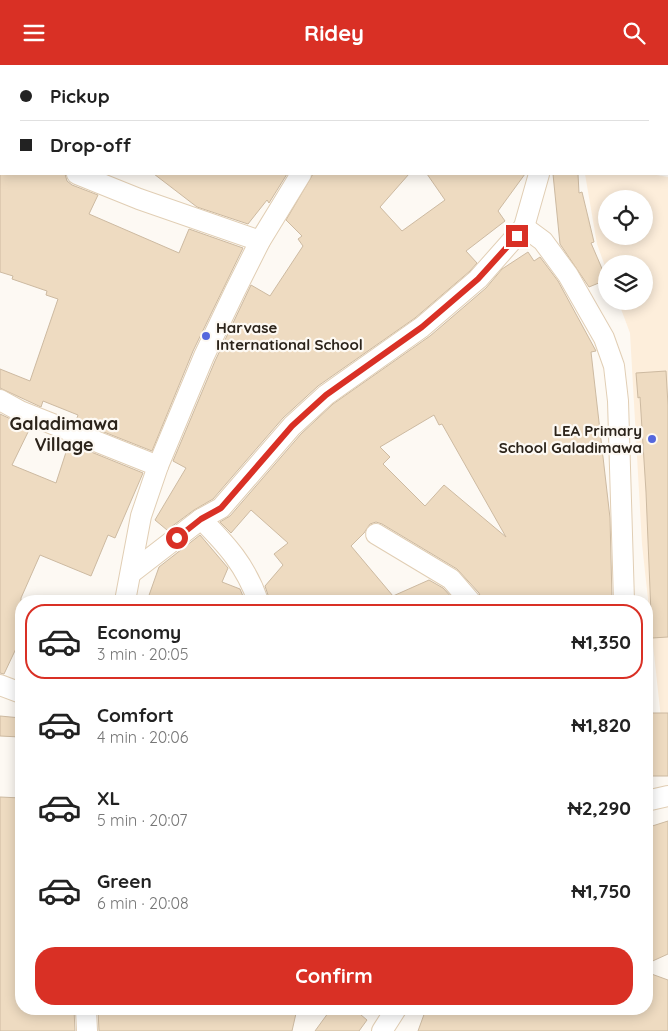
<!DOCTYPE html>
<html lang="en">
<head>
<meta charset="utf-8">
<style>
  :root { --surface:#fff; --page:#f6f6f6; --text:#222; --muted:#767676; --line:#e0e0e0; --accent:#d93025 }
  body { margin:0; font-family:Quicksand,sans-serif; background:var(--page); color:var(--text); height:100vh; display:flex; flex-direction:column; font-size:19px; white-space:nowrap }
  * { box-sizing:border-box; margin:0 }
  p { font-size:16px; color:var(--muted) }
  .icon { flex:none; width:28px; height:28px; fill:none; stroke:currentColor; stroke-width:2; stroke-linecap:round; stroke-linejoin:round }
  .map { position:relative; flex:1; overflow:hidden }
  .details { position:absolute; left:15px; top:530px; width:638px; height:420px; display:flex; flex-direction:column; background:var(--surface); border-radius:20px; box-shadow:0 2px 12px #0003 }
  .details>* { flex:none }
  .guide { position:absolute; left:0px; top:0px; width:669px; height:110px; box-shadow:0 2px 12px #0003; display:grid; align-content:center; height:110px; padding:0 20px; background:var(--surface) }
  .tools { position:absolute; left:598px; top:125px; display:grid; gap:10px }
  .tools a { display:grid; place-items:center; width:55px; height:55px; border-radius:50%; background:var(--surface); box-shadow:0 2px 12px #0003; font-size:25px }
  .end { position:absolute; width:22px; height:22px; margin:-11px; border:6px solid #d93025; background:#fff; box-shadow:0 0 0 2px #fff }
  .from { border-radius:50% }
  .guide b { display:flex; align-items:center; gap:18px; height:48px; font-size:19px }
  .guide b+b { border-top:1px solid var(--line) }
  .guide i { width:12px; height:12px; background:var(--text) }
  ul { padding:9px 0 0; list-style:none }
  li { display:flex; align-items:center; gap:15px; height:75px; margin:0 10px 8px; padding:0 10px; border:2px solid transparent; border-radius:20px }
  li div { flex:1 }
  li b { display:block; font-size:19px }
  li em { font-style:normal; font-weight:700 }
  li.selected { border-color:var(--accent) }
  li>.icon { width:45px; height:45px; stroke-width:1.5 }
  .button { display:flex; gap:10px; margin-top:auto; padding:10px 20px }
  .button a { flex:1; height:58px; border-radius:20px; background:var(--accent); color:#fff; font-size:20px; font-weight:700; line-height:58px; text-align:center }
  header { display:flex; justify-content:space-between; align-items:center; height:65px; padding:0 20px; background:var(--accent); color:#fff; font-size:22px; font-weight:700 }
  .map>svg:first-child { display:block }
  .built { fill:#fdeedb; fill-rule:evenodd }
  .building { fill:#eedbc1; stroke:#cdbaa1; fill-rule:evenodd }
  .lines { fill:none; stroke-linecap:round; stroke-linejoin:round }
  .street-casing { stroke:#e1ceb4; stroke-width:22 }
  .street { stroke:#fff; stroke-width:20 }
  .route { stroke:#d93025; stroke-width:6 }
  .poi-dot { fill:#5567dd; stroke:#fdf9f3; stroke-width:2 }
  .labels { text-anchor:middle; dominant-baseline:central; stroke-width:4.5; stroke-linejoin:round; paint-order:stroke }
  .poi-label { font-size:15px; font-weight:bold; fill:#2c241b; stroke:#fdf9f3; text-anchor:start }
  .quarter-label { font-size:18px; font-weight:bold; fill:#2c241b; stroke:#fdf9f3 }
</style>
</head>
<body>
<header><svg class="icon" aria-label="menu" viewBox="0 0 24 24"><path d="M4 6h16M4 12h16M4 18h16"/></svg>Ridey<svg class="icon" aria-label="search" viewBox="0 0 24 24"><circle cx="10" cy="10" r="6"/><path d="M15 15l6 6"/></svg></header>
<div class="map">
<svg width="668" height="966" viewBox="0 0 668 966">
  <rect width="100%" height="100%" fill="#fdf9f3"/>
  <path class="built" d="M585,109H651L668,112V689L665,690L642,479L630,268L618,236H644V199H606V204L597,179ZM606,134H644V171H606Z"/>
  <g class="building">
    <path d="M0,109H65L67,116L72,120L98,130L89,149L179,188L189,164L243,183L193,286L152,386L76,356L78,350L43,336L41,342L0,323V304L30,316L58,234L46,230L47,226L12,214L13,211L0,207Z"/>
    <path d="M154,109H287L269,138L267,135L248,159L197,142Z"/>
    <path d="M313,109H409L380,142L402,166L445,135L427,109H525L498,146L505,156L466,186L477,198L470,206L415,253L318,321L283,353L213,434L194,445L167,465L155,455L186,403L173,396L215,296L251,220L270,231L303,181L298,174L302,171L286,155Z"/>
    <path d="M553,109H578L579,128L582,127L594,177L591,178L606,213V215L589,222L560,179Z"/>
    <path d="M528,187L534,196L540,192L558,216L596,286L591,287L610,453L612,534L482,536L479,528L457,504L382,459L376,457L370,459L364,468L351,481L393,531L429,515L443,523L455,536H270L265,521L283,500L274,489L288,478L251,445L231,468L220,457L230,451L301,369L333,339L430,271L486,223L502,204ZM434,350L439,360L442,359L506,472L444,420L425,441L383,399L390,392L380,382Z"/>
    <path d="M666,306L668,340V572L652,573L646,427L640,332L638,333L636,308Z"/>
    <path d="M0,349L30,363L12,400L56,418L69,378L143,408L115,473L108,470L91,511L40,490L21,533V573L4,609L0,608Z"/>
    <path d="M200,470L228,503L222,517L240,524L245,536H147L159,502Z"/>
    <path d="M647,648H668V711H650Z"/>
    <path d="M0,651L21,653L20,672L0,671Z"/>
    <path d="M0,732L21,733V817L18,837H21V944H74L75,966H0Z"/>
    <path d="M668,756V889L646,899V763Z"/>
    <path d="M646,907L668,915V966H418L426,944H646Z"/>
    <path d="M98,944H297L292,966H99Z"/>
    <path d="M331,944H354L367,955L359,966H315Z"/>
  </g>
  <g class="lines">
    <defs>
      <g id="street">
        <path d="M341,0L343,1"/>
        <path d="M0,69L1,70"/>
        <path d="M77,109L139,134L260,176"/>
        <path d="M524,162L543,176L568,210L604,273L614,301L618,336L624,536"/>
        <path d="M0,335L20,346L158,401"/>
        <path d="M201,454C227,480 246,501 258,536"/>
        <path d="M376,469L451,514L470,536"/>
        <path d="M131,508L201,454L221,443L292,361L326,330L422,262L478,214L524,162L539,109"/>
        <path d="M125,536L141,451L158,401L204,291L235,226L260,176L301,109"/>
        <path d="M0,620L21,628"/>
        <path d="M646,736L668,731"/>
        <path d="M86,944L87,966"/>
        <path d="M382,966L396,944"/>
      </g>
    </defs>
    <use href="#street" class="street-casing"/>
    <use href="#street" class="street"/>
  </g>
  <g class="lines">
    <path class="route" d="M177,473L201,454L221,443L292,361L326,330L422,262L478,214L517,171"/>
  </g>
  <g class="poi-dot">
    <circle cx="206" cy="271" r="5"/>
    <circle cx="652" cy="374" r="5"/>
  </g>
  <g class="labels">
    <g class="poi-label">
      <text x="216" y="262">Harvase<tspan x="216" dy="17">International School</tspan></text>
      <text x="642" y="365" text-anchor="end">LEA Primary<tspan x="642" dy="17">School Galadimawa</tspan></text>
    </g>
    <g class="quarter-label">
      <text x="64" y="358">Galadimawa<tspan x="64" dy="21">Village</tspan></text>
    </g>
  </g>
</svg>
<div class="tools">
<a><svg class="icon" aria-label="locate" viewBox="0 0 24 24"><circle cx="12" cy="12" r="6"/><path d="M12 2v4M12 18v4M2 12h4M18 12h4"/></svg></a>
<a><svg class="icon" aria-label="layers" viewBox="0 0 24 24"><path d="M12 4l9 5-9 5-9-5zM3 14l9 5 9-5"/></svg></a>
</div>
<i class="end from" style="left:177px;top:473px"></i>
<i class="end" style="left:517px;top:171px"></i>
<div class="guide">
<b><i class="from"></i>Pickup</b>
<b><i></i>Drop-off</b>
</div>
<section class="details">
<ul>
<li class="selected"><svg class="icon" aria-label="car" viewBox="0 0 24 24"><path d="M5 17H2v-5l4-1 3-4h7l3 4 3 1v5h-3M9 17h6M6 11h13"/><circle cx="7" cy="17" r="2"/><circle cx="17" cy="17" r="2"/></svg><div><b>Economy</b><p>3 min · 20:05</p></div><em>₦1,350</em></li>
<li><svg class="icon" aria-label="car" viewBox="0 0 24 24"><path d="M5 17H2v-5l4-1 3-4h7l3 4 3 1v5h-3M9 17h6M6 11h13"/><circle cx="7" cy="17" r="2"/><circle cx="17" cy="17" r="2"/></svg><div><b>Comfort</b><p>4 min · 20:06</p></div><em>₦1,820</em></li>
<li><svg class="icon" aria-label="car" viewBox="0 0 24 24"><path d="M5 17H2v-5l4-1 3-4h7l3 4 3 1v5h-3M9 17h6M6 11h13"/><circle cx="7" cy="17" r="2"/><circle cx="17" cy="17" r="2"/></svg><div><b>XL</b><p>5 min · 20:07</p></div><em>₦2,290</em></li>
<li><svg class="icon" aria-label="car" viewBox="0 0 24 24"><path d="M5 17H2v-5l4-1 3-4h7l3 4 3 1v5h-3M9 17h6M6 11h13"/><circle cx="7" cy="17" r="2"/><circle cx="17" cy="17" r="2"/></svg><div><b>Green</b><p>6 min · 20:08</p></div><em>₦1,750</em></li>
</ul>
<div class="button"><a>Confirm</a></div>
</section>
</div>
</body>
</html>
